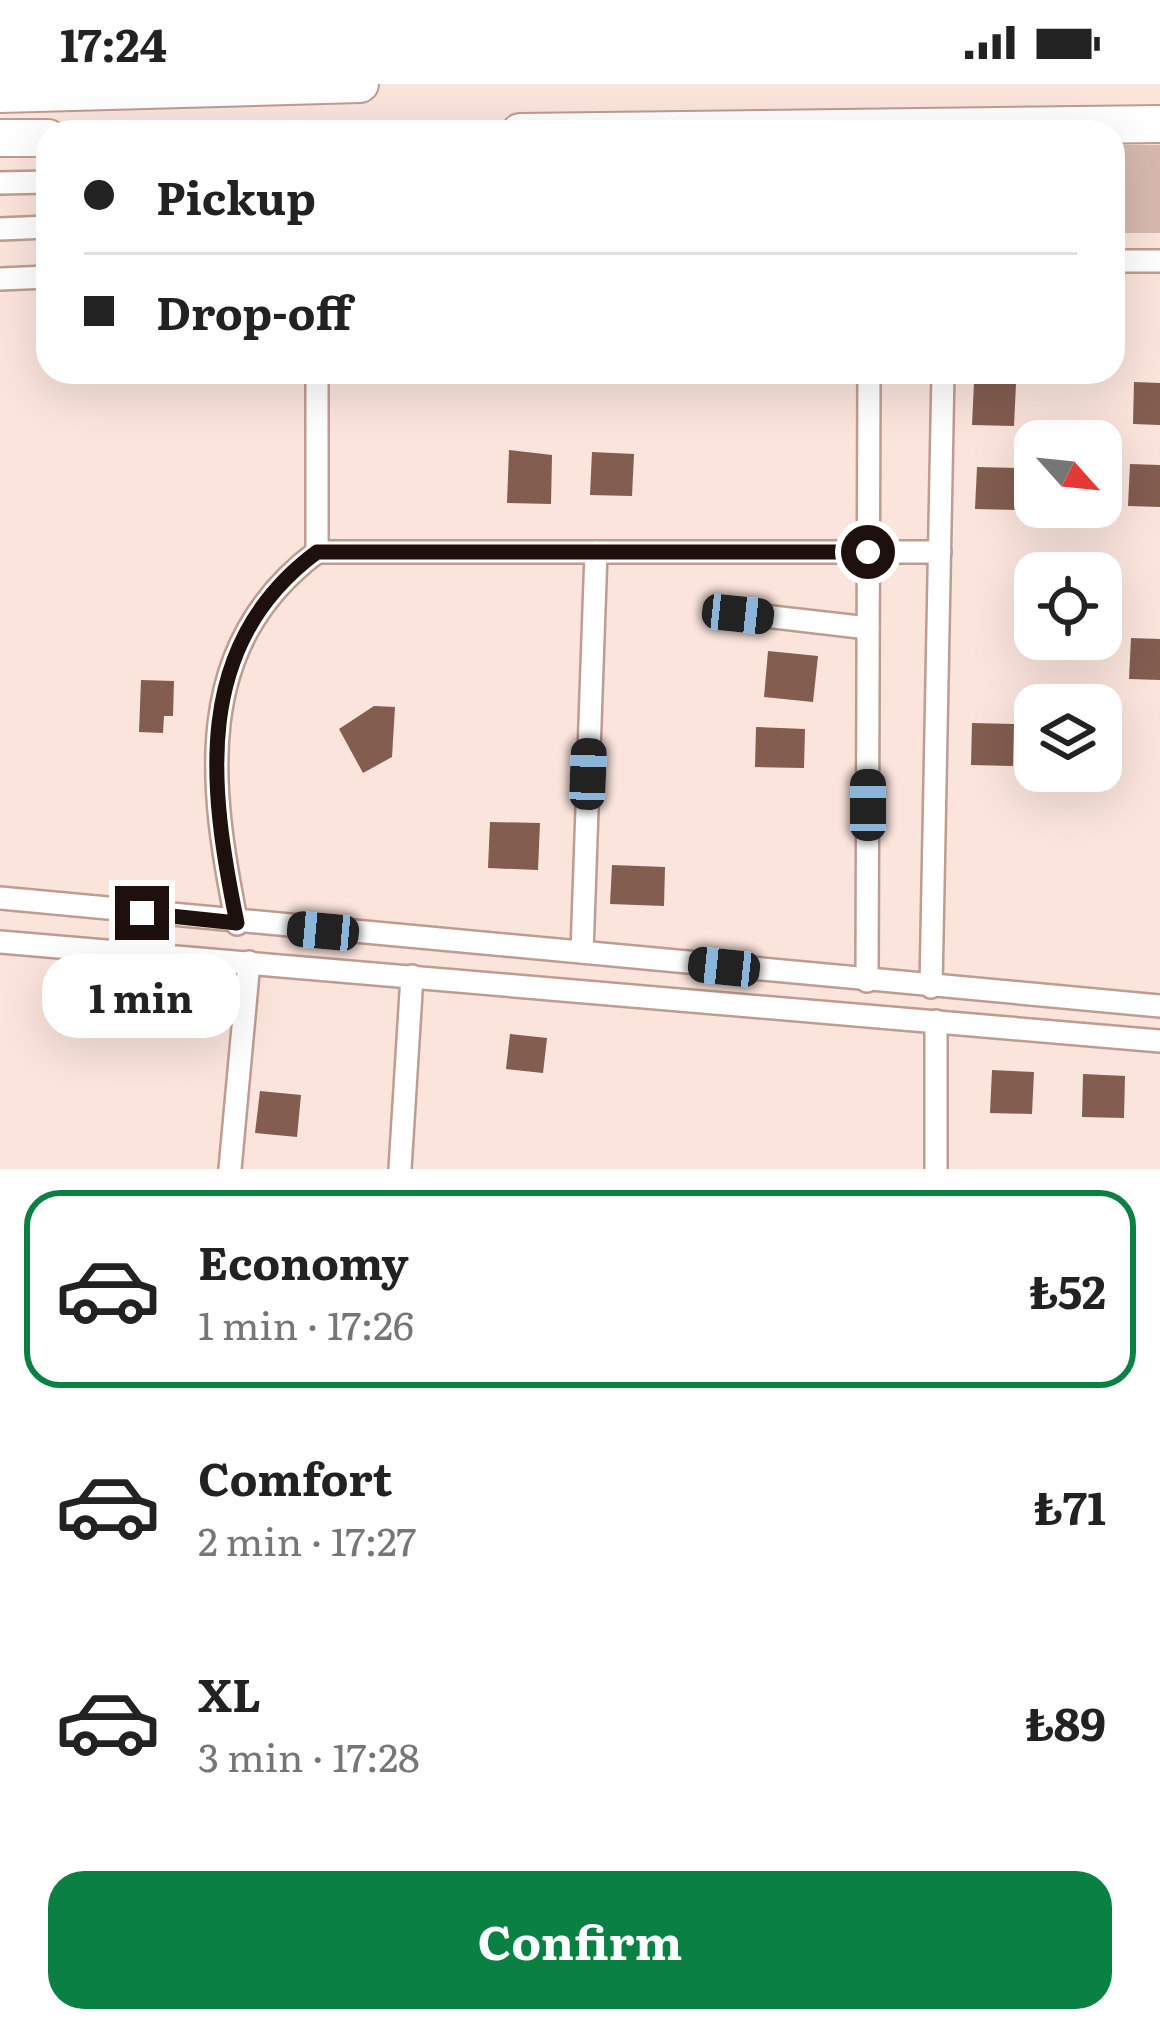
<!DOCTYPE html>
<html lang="en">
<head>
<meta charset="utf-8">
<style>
  :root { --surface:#fff; --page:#f2f2f2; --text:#222; --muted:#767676; --line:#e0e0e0; --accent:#0b8043 }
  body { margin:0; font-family:Literata,serif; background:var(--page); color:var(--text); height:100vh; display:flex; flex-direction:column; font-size:45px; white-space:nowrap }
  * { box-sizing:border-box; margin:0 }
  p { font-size:39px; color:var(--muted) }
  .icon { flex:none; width:66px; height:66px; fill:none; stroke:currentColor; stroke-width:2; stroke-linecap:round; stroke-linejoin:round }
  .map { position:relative; height:1085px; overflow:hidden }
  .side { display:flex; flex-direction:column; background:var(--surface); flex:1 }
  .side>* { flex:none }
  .banner { position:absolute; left:36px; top:36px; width:1089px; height:264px; border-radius:36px; box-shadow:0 12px 48px #0002; display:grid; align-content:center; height:264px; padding:0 48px; background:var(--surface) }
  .needle { width:78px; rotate:117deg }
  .buttons { position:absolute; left:1014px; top:336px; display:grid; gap:24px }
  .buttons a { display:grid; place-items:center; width:108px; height:108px; border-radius:24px; background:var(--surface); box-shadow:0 12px 48px #0002; font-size:60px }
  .end { position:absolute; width:54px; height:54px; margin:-27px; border:15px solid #1e110d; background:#fff; box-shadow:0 0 0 6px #fff }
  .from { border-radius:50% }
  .bubble { position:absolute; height:84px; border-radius:36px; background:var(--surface); box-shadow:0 12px 48px #0002; font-size:39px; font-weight:700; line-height:84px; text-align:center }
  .car { position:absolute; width:36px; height:72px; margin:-36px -18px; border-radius:15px; box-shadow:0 0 9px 3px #0007; background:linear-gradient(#222 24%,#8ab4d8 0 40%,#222 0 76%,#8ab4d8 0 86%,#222 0) }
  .banner b { display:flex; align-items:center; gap:42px; height:114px; font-size:45px }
  .banner b+b { border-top:3px solid var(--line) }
  .banner i { width:30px; height:30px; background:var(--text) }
  ul { padding:21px 0 0; list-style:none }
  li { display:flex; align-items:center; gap:36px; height:198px; margin:0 24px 18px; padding:0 24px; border:6px solid transparent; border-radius:36px }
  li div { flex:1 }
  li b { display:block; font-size:45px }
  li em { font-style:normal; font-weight:700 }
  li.current { border-color:var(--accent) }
  li>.icon { width:108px; height:108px; stroke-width:1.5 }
  .cta { display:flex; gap:24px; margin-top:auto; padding:24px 48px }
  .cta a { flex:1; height:138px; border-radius:36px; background:var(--accent); color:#fff; font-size:48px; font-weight:700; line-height:138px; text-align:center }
  .status { display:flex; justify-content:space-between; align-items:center; height:84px; padding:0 60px; background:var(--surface); direction:ltr }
  .status svg { height:33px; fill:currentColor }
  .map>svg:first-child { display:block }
  .green { fill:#d6b8ae }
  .building { fill:#825d50 }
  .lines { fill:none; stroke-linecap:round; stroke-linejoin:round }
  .street-casing { stroke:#bf9c90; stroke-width:26 }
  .highway-casing { stroke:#bf9c90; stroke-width:40 }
  .street { stroke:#fff; stroke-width:21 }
  .highway { stroke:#fff; stroke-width:36 }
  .route { stroke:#1e110d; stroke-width:15 }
</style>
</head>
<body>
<div class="status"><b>17:24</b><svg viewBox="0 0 49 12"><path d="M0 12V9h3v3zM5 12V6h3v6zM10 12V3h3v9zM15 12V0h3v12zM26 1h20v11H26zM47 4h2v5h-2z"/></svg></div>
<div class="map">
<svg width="1160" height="1085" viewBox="0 0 1160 1085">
  <rect width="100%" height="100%" fill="#fae4dc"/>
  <rect class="green" x="1113" y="61" width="47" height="88"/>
  <g class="building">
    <path d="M974,298L1016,300L1014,342L972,341Z"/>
    <path d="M1134,298L1160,299V341L1133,340Z"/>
    <path d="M509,366L552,371L551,420L507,419Z"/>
    <path d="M592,368L634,370L632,412L590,411Z"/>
    <path d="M1130,380L1160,381V423L1128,422Z"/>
    <path d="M977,383L1019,384L1017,426L975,425Z"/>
    <path d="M1131,554L1160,555V596L1129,595Z"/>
    <path d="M768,567L818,572L813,618L764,613Z"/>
    <path d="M141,596L174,597L173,632H164L163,649L139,648Z"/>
    <path d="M374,622L395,623L392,673L363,689L339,645Z"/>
    <path d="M972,639L1014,640L1013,682L971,681Z"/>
    <path d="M756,643L805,645L804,684L755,683Z"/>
    <path d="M490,738L540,739L538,786L488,784Z"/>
    <path d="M612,781L665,783L664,822L610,820Z"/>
    <path d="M510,950L547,954L543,989L506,985Z"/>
    <path d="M992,986L1034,988L1032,1030L990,1029Z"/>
    <path d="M1083,990L1125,992L1124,1034L1082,1033Z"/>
    <path d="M260,1007L301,1011L297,1053L255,1049Z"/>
  </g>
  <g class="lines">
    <defs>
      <g id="street">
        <path d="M0,99L48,98"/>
        <path d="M0,145L48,143"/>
        <path d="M1113,177H1160"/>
        <path d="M0,195L48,193"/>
        <path d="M317,468H940"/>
        <path d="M738,529L868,544"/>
        <path d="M0,814L1160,922"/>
        <path d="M237,840C209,702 191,562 317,468V288"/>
        <path d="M0,858L1160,957"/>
        <path d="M582,868L596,468"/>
        <path d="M867,897L869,288"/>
        <path d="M931,903L943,288"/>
        <path d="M936,937V1085"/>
        <path d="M230,1085L249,878"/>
        <path d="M400,1085L412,892"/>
      </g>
      <g id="highway">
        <path d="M0,10L360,0"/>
        <path d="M520,48L1160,40"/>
        <path d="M0,54H48"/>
      </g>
    </defs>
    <use href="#street" class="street-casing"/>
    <use href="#highway" class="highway-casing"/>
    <use href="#street" class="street"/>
    <use href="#highway" class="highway"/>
  </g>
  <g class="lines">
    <path class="route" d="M142,829L237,839C209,703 191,561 317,468H868"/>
  </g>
</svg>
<div class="buttons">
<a><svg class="needle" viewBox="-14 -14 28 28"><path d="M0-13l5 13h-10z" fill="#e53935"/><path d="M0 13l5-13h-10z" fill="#767676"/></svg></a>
<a><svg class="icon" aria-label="locate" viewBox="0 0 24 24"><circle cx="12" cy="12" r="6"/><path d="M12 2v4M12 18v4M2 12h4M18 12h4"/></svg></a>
<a><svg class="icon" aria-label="layers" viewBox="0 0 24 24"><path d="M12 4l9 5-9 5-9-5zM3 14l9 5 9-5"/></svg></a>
</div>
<i class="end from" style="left:868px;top:468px"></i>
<i class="end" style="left:142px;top:829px"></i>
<div class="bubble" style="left:42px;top:870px;width:198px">1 min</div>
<i class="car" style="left:738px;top:530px;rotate:96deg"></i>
<i class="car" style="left:588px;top:690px;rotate:2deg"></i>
<i class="car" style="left:868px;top:721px;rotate:0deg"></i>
<i class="car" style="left:323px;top:847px;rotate:275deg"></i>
<i class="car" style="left:724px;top:883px;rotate:276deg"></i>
<div class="banner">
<b><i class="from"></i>Pickup</b>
<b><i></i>Drop-off</b>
</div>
</div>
<section class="side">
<ul>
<li class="current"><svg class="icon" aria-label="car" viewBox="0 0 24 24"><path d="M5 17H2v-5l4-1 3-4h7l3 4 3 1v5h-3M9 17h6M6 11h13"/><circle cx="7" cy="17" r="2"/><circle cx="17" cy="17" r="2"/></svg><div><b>Economy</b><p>1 min · 17:26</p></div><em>₺52</em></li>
<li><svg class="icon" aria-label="car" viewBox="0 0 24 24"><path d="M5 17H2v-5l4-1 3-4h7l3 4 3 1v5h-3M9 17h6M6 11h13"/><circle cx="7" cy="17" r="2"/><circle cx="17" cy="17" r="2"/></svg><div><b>Comfort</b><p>2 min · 17:27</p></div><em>₺71</em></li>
<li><svg class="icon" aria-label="car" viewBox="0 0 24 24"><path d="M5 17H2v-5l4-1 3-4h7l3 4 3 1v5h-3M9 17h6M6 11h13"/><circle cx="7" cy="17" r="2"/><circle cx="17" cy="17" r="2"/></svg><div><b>XL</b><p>3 min · 17:28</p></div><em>₺89</em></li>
</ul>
<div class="cta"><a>Confirm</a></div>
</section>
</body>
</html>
